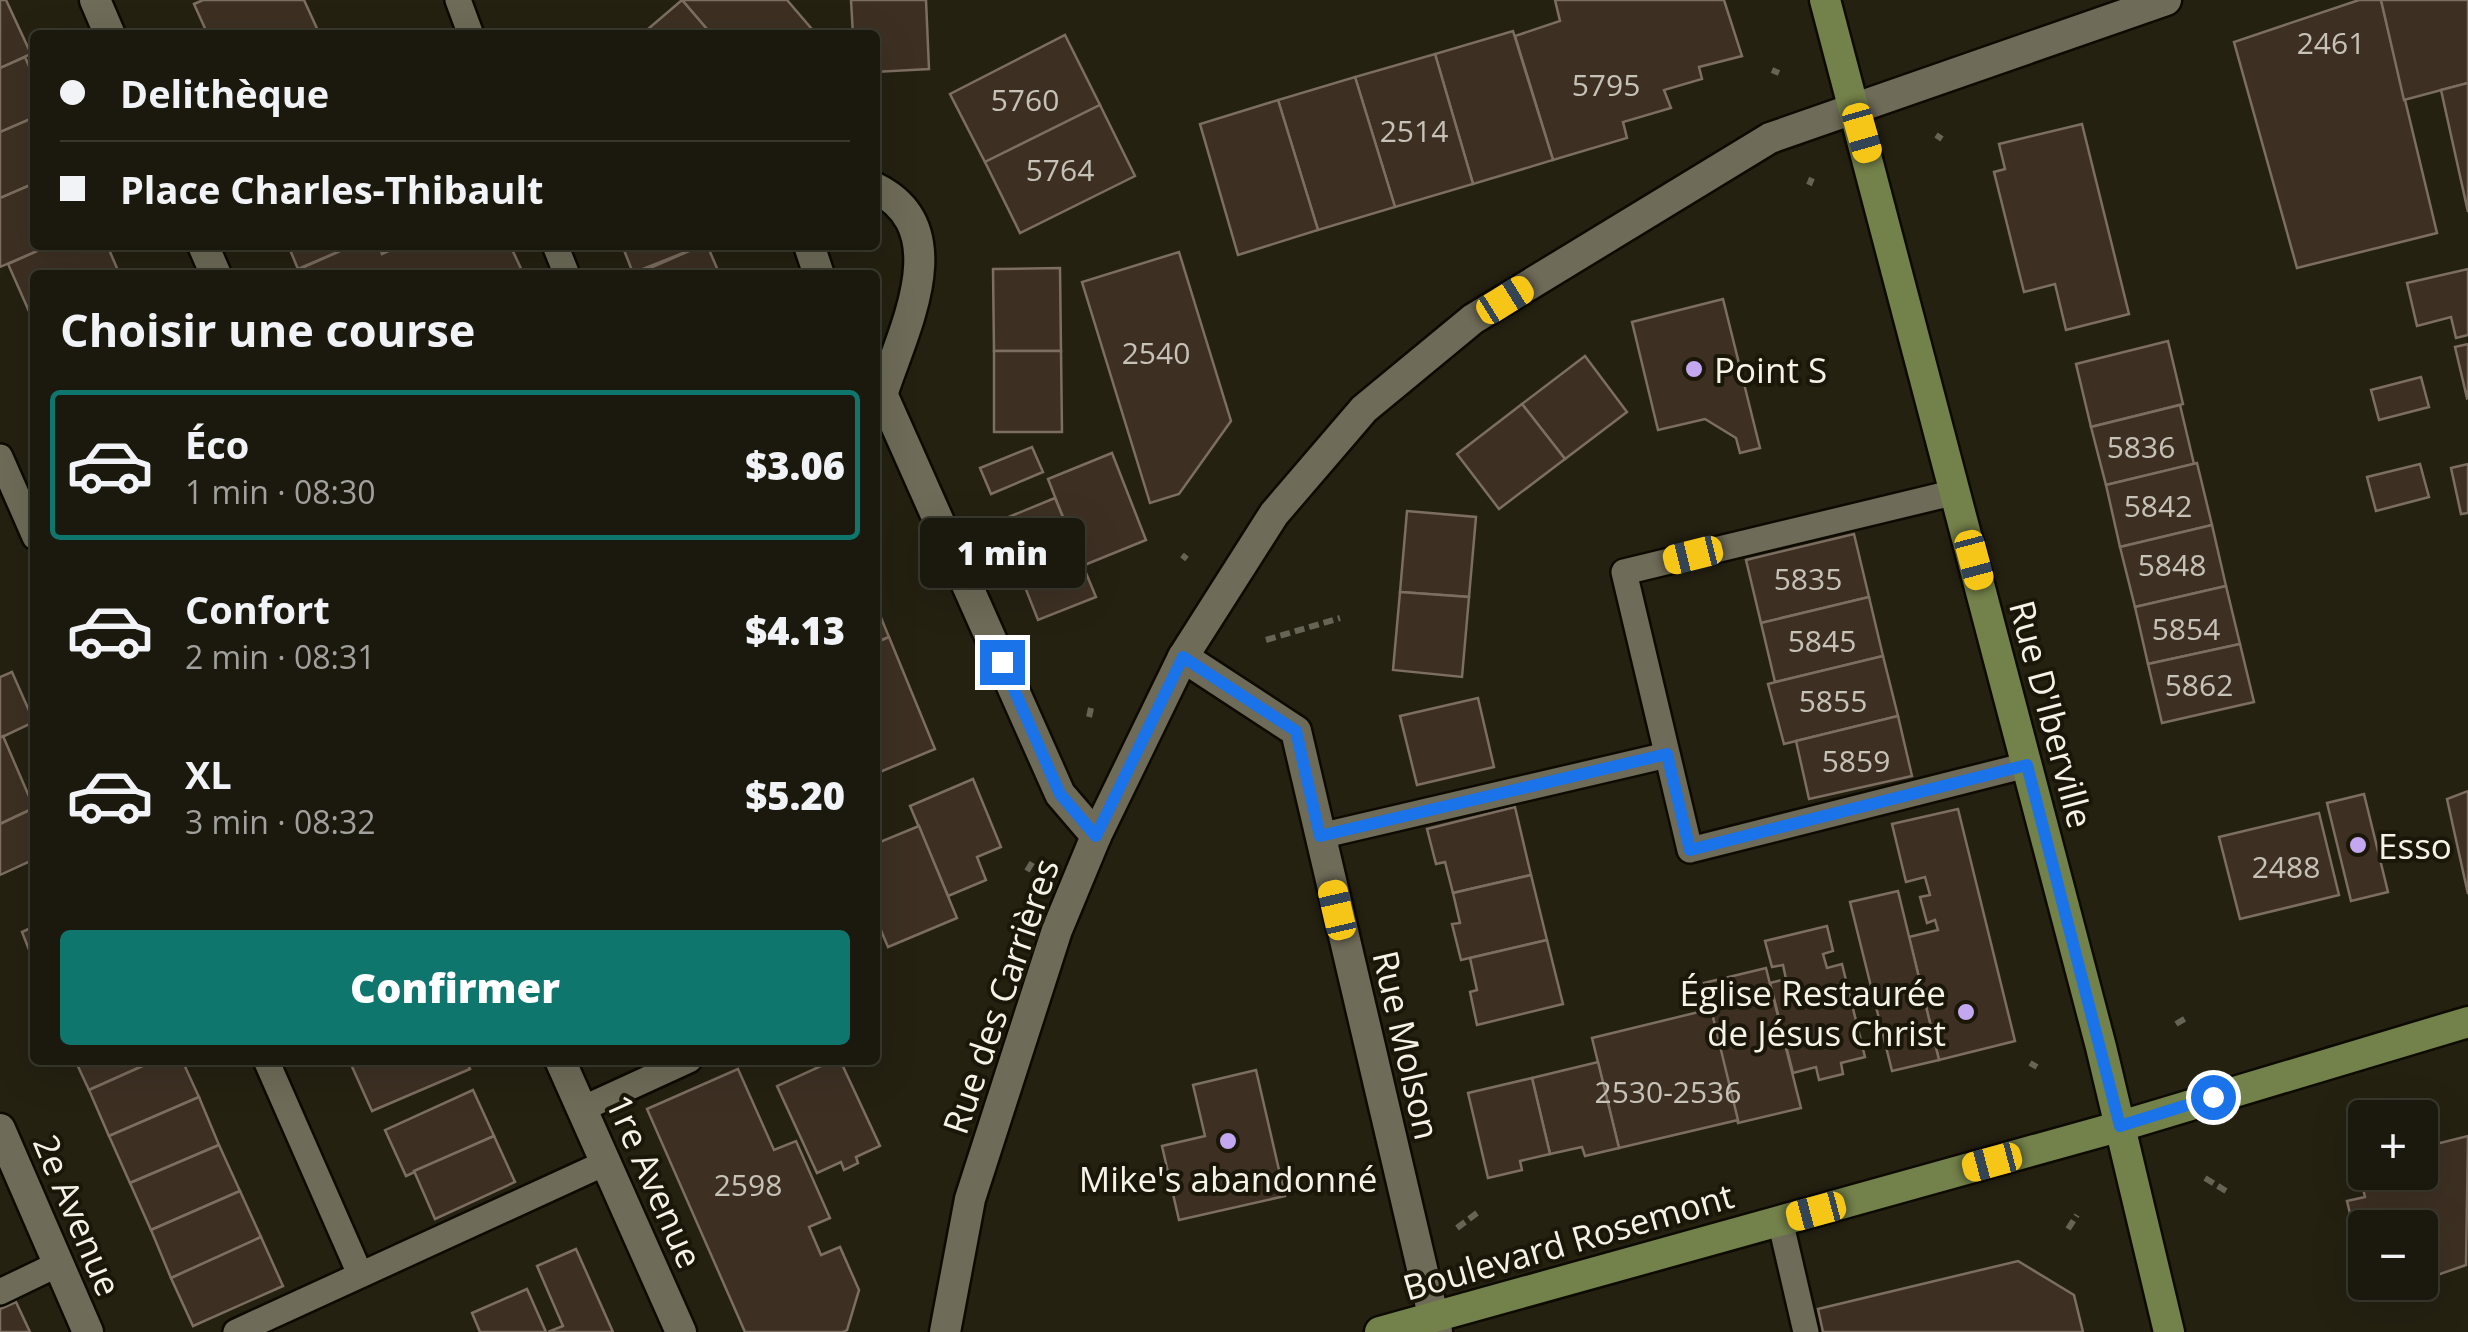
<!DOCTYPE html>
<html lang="fr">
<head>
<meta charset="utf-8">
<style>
  :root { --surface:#1b190d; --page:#28261b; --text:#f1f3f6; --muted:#a0a09d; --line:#39382e; --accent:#0f766e }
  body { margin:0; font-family:"Open Sans",sans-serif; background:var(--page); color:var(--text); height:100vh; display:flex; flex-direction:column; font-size:38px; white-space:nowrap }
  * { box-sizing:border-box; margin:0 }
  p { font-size:32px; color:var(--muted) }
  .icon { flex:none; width:55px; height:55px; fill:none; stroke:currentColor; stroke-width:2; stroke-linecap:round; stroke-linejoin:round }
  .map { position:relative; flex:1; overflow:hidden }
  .details { position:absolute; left:30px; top:270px; width:850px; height:795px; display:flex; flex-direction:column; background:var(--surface); border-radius:10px; box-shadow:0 10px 40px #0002,0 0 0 2px var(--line) }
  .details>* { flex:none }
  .top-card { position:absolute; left:30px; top:30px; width:850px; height:220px; border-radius:10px; box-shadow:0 10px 40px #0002,0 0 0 2px var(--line); display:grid; align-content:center; height:220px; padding:0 30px; background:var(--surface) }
  .buttons { position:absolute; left:2348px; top:1100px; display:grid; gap:20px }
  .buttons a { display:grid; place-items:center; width:90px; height:90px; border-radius:10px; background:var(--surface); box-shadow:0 10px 40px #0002,0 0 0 2px var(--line); font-size:50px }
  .end { position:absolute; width:45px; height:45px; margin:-22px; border:12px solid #1a73e8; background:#fff; box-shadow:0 0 0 5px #fff }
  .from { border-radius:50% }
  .bubble { position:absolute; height:70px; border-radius:10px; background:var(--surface); box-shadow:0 10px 40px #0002,0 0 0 2px var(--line); font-size:32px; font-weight:800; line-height:70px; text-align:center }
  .car { position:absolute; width:30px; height:60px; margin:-30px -15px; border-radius:12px; box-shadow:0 0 8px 2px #0007; background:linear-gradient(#f5c518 24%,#345 0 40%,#f5c518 0 76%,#345 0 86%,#f5c518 0) }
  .top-card b { display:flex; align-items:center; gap:35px; height:95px; font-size:38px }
  .top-card b+b { border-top:2px solid var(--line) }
  .top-card i { width:25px; height:25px; background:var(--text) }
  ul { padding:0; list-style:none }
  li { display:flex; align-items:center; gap:30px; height:150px; margin:0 20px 15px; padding:0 10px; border:5px solid transparent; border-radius:10px }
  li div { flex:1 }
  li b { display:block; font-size:38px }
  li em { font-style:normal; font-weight:800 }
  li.active { border-color:var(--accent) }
  li>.icon { width:90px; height:90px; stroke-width:1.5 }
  h2 { padding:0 30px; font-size:45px; line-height:120px }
  .action { display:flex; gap:20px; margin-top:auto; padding:20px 30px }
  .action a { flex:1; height:115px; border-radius:10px; background:var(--accent); color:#fff; font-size:40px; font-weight:800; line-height:115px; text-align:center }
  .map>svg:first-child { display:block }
  .building { fill:#3d3023; stroke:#7c6e60; stroke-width:2.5 }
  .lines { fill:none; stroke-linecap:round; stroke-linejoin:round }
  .lane-casing { stroke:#0d0a00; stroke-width:30 }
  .street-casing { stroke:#0d0a00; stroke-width:35 }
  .secondary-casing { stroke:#0d0a00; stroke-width:35 }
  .path { stroke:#666455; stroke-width:6; stroke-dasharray:10 5; stroke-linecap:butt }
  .lane { stroke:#6e6b58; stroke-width:25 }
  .street { stroke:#6e6b58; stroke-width:30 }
  .secondary { stroke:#73814a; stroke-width:30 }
  .route { stroke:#1a73e8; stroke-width:12 }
  .poi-dot { fill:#c4a7f1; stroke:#1b1708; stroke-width:4 }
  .labels { text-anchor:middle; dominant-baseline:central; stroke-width:8; stroke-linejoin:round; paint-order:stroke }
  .number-label { font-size:30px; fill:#c7c2b7 }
  .poi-label { font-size:35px; fill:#f5f3e8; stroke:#1b1708; text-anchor:start }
  .street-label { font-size:35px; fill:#f5f3e8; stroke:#1b1708 }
</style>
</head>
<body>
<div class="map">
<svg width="2468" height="1332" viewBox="0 0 2468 1332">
  <rect width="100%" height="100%" fill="#242111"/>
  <g class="building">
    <path d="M0,0H6L31,54L0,68Z"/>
    <path d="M203,0H304L320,35H208L194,4Z"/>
    <path d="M682,0H787L817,35H712Z"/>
    <path d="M682,0L712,35H641Z"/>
    <path d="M851,0H926L929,69L875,72V35H853Z"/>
    <path d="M1555,0H1724L1742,56L1699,67L1702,79L1664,90L1671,108L1623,122L1627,138L1553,160L1515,36L1560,21Z"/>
    <path d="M2359,0H2381L2437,233L2297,268L2234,42Z"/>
    <path d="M2381,0H2468V83L2404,100Z"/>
    <path d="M1513,31L1553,160L1473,184L1435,54Z"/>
    <path d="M1065,35L1100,105L985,162L950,94Z"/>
    <path d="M1435,54L1473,184L1395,207L1355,77Z"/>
    <path d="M25,57L35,80V117L0,132V68Z"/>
    <path d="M1355,77L1395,207L1318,230L1278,100Z"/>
    <path d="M2468,83V212L2441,90Z"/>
    <path d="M1278,100L1318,230L1238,255L1200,124Z"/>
    <path d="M1100,105L1135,176L1020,233L985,162Z"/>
    <path d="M35,117V183L0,198V132Z"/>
    <path d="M2082,124L2129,314L2066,330L2055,284L2024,292L1994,172L2005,169L1999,144Z"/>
    <path d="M35,183V245H51L0,267V198Z"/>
    <path d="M51,245H107L120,275H35L32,318L8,264Z"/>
    <path d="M288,245H354L298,269Z"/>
    <path d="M354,245H379L382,254L402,245H510L524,275H307L304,267Z"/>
    <path d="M622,245H703L633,273Z"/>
    <path d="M703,245H707L720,275H634Z"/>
    <path d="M1179,252L1231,421L1179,494L1150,503L1082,282Z"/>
    <path d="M1060,268L1061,351H994L993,269Z"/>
    <path d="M2468,269V335L2456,338L2451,317L2417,326L2407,283Z"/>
    <path d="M1723,299L1760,448L1740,453L1736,438L1705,419L1658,430L1632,322Z"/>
    <path d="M2168,341L2183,404L2091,427L2076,364Z"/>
    <path d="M2468,344V397L2467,398L2455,347Z"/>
    <path d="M994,351H1061L1062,432H994Z"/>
    <path d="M1585,356L1627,412L1565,459L1522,404Z"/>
    <path d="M2421,377L2429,407L2379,420L2371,390Z"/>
    <path d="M1522,404L1565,459L1499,509L1457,454Z"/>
    <path d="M2180,405L2194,464L2106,485L2091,427Z"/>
    <path d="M1032,447L1043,472L991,494L980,468Z"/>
    <path d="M1112,453L1146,540L1082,566L1048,479Z"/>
    <path d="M2197,463L2212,525L2120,547L2106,485Z"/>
    <path d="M2420,464L2429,497L2376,511L2367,477Z"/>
    <path d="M2468,464V513L2461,514L2451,468Z"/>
    <path d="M1055,498L1096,597L1038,620L999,521Z"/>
    <path d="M1407,511L1476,517L1469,597L1400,592Z"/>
    <path d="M2212,525L2226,586L2135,607L2120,547Z"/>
    <path d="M1854,534L1869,597L1761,623L1746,560Z"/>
    <path d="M2226,586L2240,644L2148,664L2135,607Z"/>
    <path d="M1400,592L1469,597L1462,677L1393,670Z"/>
    <path d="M1869,597L1883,656L1775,682L1761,623Z"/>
    <path d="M875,603L889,637L875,643Z"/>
    <path d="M889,637L935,749L875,774V643Z"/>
    <path d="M2240,644L2254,702L2162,723L2148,664Z"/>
    <path d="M1883,656L1898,716L1784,744L1768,684Z"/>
    <path d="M12,672L34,722L0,738V677Z"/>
    <path d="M1478,698L1494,767L1417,785L1400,716Z"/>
    <path d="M1898,716L1912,776L1809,799L1796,741Z"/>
    <path d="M3,736L34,808L0,824V738Z"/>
    <path d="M973,779L1001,847L977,857L986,880L948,896L910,806Z"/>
    <path d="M2468,791V894L2447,799Z"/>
    <path d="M2364,794L2388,892L2351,901L2327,803Z"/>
    <path d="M1515,807L1531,875L1453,893L1445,862L1436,864L1427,829Z"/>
    <path d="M34,808L35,859L0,875V824Z"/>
    <path d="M1958,809L2015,1041L1939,1060L1909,937L1938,930L1935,920L1927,923L1920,897L1930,895L1925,877L1906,882L1892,824Z"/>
    <path d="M2319,813L2339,895L2240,919L2219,837Z"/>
    <path d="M919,826L957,918L888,947L875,916V844Z"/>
    <path d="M1531,875L1547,940L1461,960L1452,924L1460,923L1453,893Z"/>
    <path d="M1898,891L1939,1060L1892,1071L1850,902Z"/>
    <path d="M35,926V965L22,932Z"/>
    <path d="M1827,926L1833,951L1823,954L1827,968L1842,964L1865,1057L1841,1063L1843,1074L1819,1080L1816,1067L1793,1073L1770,983L1786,979L1783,965L1772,967L1765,941Z"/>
    <path d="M1547,940L1563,1004L1477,1025L1470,992L1477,990L1470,958Z"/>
    <path d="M1766,968L1801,1108L1738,1123L1704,983Z"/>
    <path d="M1711,1009L1738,1120L1619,1148L1592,1038Z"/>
    <path d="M75,1060H156L89,1090Z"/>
    <path d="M156,1060H182L199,1097L109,1136L89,1090Z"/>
    <path d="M349,1060H466L470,1069L372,1111Z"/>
    <path d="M834,1060H840L880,1146L856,1157L858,1163L844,1170L841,1162L817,1173L777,1086Z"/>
    <path d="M1598,1062L1619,1148L1585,1156L1582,1147L1550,1154L1532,1078Z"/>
    <path d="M738,1069L774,1150L796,1141L830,1218L809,1227L821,1255L840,1247L859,1290L847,1330L843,1332H745L647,1109Z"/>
    <path d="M1256,1070L1285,1196L1179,1220L1162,1146L1205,1136L1193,1085Z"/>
    <path d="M1532,1078L1550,1154L1520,1161L1522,1170L1488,1178L1468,1093Z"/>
    <path d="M473,1090L494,1136L406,1176L385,1130Z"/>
    <path d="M199,1097L219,1145L130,1183L109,1136Z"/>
    <path d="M494,1136L515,1182L435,1219L414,1171Z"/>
    <path d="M2468,1136L2466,1265L2420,1281V1228H2365V1245L2358,1247L2347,1201L2365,1197L2358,1168L2365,1166V1172H2420V1148Z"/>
    <path d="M219,1145L240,1191L151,1230L130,1183Z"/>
    <path d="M240,1191L261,1237L171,1278L151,1230Z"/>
    <path d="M261,1237L283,1286L193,1326L171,1278Z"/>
    <path d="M576,1249L613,1332H548L563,1326L537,1266Z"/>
    <path d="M2018,1261L2074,1295L2083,1332H1823L1818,1309Z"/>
    <path d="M527,1289L546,1332H480L472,1313Z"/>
    <path d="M16,1302L30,1332H0V1309Z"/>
  </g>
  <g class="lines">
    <defs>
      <g id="lane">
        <path d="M458,0L471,35"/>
        <path d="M555,245L567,275"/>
        <path d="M0,457L35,537"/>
        <path d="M1956,492L1624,572L1690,850L2027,765"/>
        <path d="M1320,836L1667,755"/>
        <path d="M266,1060L360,1274"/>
        <path d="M582,1109L689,1060"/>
        <path d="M1780,1220L1806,1332"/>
        <path d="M0,1292L58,1264"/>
        <path d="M236,1332L605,1163"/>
      </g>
      <g id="street">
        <path d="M95,0L110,35"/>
        <path d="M875,188C957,228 904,328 883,392"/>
        <path d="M203,245L216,275"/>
        <path d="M809,245L819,275"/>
        <path d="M875,378L1060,794L1096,836"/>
        <path d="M1183,657L1296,731L1437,1332"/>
        <path d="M560,1060L681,1332"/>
        <path d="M0,1129L88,1332"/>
        <path d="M945,1332L970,1199L1057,930L1096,836L1183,657L1274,514L1364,409L1473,319L1770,138L2166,0"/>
      </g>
      <g id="secondary">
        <path d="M1825,0L2101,1047L2169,1332"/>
        <path d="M1380,1332L2121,1126L2468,1022"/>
      </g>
    </defs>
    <use href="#lane" class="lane-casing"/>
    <use href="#street" class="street-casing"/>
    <use href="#secondary" class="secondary-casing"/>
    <g class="path">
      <path d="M1772,70L1779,73"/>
      <path d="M1936,135L1942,139"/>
      <path d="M1809,185L1812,178"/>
      <path d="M1182,555L1187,559"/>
      <path d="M1266,640L1340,618"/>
      <path d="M1089,717L1091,708"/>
      <path d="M1027,871L1033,861"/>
      <path d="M2176,1024L2186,1018"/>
      <path d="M2030,1063L2037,1067"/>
      <path d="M2205,1178L2226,1191"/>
      <path d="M1457,1228L1481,1210"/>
      <path d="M2068,1229L2077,1215"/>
    </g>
    <use href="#lane" class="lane"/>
    <use href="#street" class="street"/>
    <use href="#secondary" class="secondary"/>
  </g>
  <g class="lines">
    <path class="route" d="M1002,662L1060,794L1096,836L1183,657L1296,731L1320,836L1667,754L1690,850L2027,765L2120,1126L2213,1097"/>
  </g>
  <g class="poi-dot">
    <circle cx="1694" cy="369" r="10"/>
    <circle cx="2358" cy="845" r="10"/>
    <circle cx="1966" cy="1012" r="10"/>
    <circle cx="1228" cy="1141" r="10"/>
  </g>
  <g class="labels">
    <g class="number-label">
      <text x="2331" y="42">2461</text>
      <text x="1606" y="84">5795</text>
      <text x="1025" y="99">5760</text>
      <text x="1414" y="130">2514</text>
      <text x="1060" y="169">5764</text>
      <text x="1156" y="352">2540</text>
      <text x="2141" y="446">5836</text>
      <text x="2158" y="505">5842</text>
      <text x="2172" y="564">5848</text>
      <text x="1808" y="578">5835</text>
      <text x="2186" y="628">5854</text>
      <text x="1822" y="640">5845</text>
      <text x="2199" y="684">5862</text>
      <text x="1833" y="700">5855</text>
      <text x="1856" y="760">5859</text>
      <text x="2286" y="866">2488</text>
      <text x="1668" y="1091">2530-2536</text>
      <text x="748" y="1184">2598</text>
    </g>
    <g class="poi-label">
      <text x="1714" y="369">Point S</text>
      <text x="2378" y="845">Esso</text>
      <text x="1946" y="992" text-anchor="end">Église Restaurée<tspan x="1946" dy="40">de Jésus Christ</tspan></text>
      <text x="1228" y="1178" text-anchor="middle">Mike's abandonné</text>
    </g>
    <g class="street-label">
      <text transform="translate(2052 714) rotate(75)">Rue D'Iberville</text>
      <text transform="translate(1000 996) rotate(-71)">Rue des Carrières</text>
      <text transform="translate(1407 1045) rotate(77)">Rue Molson</text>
      <text transform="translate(655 1181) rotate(66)">1re Avenue</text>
      <text transform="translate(78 1215) rotate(67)">2e Avenue</text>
      <text transform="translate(1568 1241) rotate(-16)">Boulevard Rosemont</text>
    </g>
  </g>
</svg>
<div class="buttons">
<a>+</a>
<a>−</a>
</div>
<i class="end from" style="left:2213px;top:1097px"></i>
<i class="end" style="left:1002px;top:662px"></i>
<div class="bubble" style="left:920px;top:518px;width:165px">1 min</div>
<i class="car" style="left:1862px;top:133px;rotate:164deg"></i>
<i class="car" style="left:1505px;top:300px;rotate:58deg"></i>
<i class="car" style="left:1693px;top:555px;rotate:256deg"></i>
<i class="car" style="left:1974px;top:560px;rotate:165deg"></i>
<i class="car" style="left:1337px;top:910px;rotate:347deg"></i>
<i class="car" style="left:1992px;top:1162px;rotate:255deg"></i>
<i class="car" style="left:1816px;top:1211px;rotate:255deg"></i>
<div class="top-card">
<b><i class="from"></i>Delithèque</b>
<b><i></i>Place Charles-Thibault</b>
</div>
<section class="details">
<h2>Choisir une course</h2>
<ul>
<li class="active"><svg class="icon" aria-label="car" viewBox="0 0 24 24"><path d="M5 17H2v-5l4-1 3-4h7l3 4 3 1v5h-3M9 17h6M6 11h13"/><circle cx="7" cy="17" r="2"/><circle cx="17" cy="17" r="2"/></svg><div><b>Éco</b><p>1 min · 08:30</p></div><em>$3.06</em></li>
<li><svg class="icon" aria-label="car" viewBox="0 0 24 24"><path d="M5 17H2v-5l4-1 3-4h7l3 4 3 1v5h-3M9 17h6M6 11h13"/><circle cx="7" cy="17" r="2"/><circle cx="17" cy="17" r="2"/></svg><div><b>Confort</b><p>2 min · 08:31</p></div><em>$4.13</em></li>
<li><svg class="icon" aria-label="car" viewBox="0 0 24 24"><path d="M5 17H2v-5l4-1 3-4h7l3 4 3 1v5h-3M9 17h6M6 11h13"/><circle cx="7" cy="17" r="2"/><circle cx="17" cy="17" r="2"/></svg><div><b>XL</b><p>3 min · 08:32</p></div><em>$5.20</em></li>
</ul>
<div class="action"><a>Confirmer</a></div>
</section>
</div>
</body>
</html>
